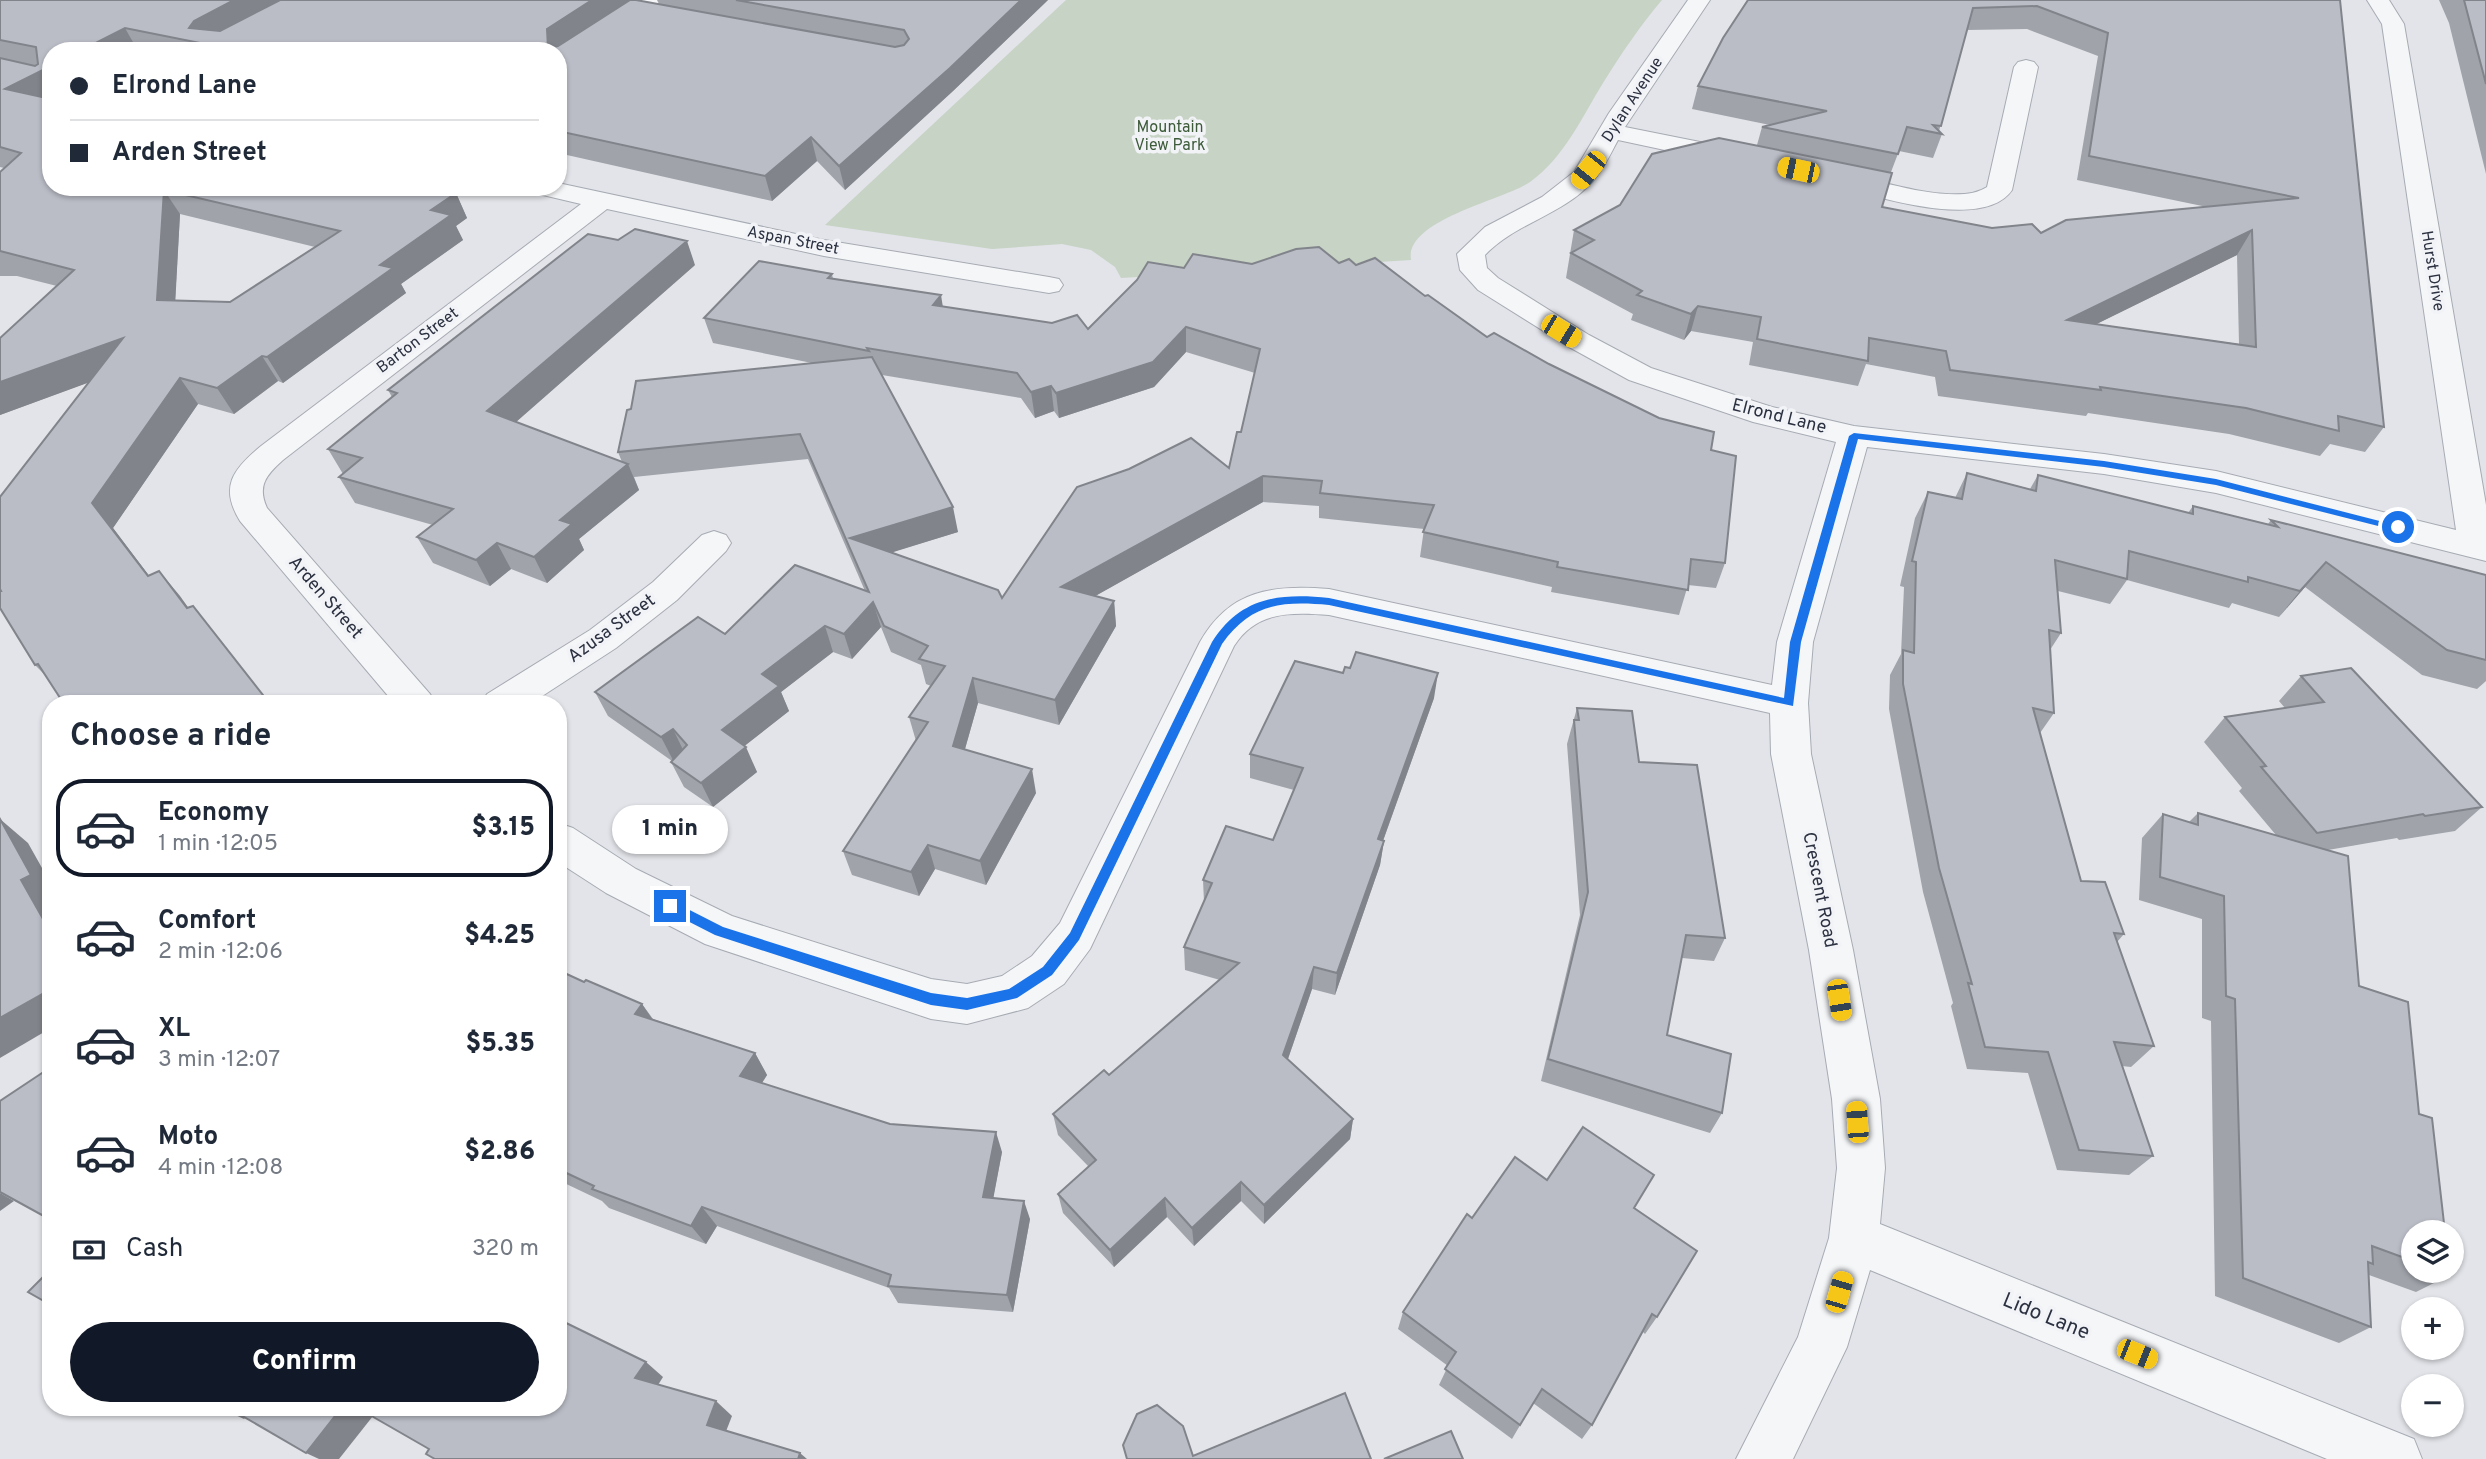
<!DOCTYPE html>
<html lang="en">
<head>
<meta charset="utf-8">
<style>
  :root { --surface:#fff; --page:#f2f2f3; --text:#1f2937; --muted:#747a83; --line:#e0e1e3; --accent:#111827 }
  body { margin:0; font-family:Overpass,sans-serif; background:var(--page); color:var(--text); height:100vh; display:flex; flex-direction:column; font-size:26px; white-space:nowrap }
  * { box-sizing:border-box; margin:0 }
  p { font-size:23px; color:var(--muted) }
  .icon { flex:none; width:38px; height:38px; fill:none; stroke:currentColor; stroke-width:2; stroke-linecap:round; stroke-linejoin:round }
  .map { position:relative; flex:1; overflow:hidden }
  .details { position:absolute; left:42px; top:695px; width:525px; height:721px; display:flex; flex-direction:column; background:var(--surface); border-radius:28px; box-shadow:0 2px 5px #0004 }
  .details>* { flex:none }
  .guide { position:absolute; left:42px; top:42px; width:525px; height:154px; border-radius:28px; box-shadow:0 2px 5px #0004; display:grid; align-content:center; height:154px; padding:0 28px; background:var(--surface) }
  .controls { position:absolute; left:2401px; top:1220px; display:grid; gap:14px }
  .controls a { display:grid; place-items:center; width:63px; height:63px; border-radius:50%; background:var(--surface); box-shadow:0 2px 5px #0004; font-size:35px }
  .end { position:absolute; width:32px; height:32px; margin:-16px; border:9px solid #1a73e8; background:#fff; box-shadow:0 0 0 4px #fff }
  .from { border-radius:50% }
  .bubble { position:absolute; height:49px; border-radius:24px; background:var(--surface); box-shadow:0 2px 5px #0004; font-size:23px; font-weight:800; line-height:49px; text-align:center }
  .car { position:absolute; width:21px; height:42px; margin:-21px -10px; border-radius:9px; box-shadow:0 0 5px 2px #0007; background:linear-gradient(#f5c518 24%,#345 0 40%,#f5c518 0 76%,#345 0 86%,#f5c518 0) }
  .guide b { display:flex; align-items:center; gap:24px; height:66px; font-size:26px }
  .guide b+b { border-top:2px solid var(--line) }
  .guide i { width:18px; height:18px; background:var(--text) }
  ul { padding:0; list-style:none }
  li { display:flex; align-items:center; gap:21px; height:98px; margin:0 14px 10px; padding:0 14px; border:4px solid transparent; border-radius:28px }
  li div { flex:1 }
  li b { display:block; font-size:26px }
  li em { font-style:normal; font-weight:800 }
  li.selected { border-color:var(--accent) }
  li>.icon { width:63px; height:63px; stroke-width:1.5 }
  h2 { padding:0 28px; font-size:32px; line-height:84px }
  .pay { display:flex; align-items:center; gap:18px; height:77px; padding:0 28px; font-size:26px }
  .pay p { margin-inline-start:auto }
  .cta { display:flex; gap:14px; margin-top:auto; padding:14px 28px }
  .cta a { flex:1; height:80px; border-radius:42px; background:var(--accent); color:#fff; font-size:28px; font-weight:800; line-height:80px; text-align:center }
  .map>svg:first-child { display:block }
  .green { fill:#c7d3c4 }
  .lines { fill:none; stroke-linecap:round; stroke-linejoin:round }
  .minor-casing { stroke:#a7abb3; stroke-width:2 }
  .minor { fill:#f5f6f8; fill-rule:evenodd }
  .wall { fill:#a0a3aa; fill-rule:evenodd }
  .shaded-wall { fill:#82848b }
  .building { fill:#babdc6; stroke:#82848b; stroke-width:2; fill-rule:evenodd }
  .route { fill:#1a73e8 }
  .labels { text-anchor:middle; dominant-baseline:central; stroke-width:7; stroke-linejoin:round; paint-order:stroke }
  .far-street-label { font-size:16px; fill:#2b3140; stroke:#f2f3f7 }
  .far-park-label { font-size:16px; fill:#3d5b39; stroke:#f2f3f7 }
  .street-label { font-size:18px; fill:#2b3140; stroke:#f2f3f7 }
  .near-street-label { font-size:21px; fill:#2b3140; stroke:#f2f3f7 }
</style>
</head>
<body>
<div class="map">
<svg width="2486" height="1459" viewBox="0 0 2486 1459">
  <rect width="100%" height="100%" fill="#e2e4e9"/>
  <path class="green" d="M1066,0H1662C1640,26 1621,54 1603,83C1582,117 1564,158 1530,182C1504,200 1404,220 1411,260L1121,278L1115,267L1091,250L1062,244L992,249L825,225Z"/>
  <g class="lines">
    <defs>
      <g id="minor">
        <path d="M638,0H664L566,67L558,69V52Z"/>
        <path d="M1688,0H1710L1625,127L1735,149L1744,152L1748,157L1744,162L1735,165L1618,140C1610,155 1603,170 1592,182C1563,215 1515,223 1485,255L1487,268L1498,278L1589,335L1651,368L1772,407L1854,426L2104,454L2216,471L2456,530L2382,24L2367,0H2389L2404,24L2486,505V561L2216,493L2104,474L1867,447L1813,642L1808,703L1811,754L1853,950L1880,1099L1885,1168L1880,1224L2414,1439L2422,1459H2327L1870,1270L1847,1347L1793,1459H1736L1798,1337L1829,1238L1837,1168L1832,1099L1809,950L1771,754L1770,713L1329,615C1291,612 1256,611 1234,646L1090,949L1064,984L1028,1008L967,1024L931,1019L705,944L606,893L558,862V823L573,828L636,869L732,916L931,979L967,984L1002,976L1032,956L1060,923L1200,642C1230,589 1272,585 1329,589L1772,685L1777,642L1836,442L1753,422L1629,380L1569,347L1478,290L1460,270L1457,254L1485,227L1542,197L1574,172L1609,113Z"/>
        <path d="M2026,60L2034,62L2038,67L2012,190C1983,233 1868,194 1826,183L1822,178L1826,173L1835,170C1870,178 1956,208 1987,187L2014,67L2018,62Z"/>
        <path d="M558,183L824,240L1049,277L1059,279L1063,285L1059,291L1049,293L824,256L607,209L283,460C266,475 257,486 267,508L430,694L436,704H395L240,521C219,487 233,469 261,446L581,204L530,192L526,187H558Z"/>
        <path d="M714,531L726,535L731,543L726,551L677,600L616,648L530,704H481L487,694L590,630L653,582L702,535Z"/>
      </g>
    </defs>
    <use href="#minor" class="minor-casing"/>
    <use href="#minor" class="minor"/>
  </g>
  <g class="wall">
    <path d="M0,0L659,4L657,0H1048L953,91L845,190L817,161L772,201L558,153V51H51V97L47,99L456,193L467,218L456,226L463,240L401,284L406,293L283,383L278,381L234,414L198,404L113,528L149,576L159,571L188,608L46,676L35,665L1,591L89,382L0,415V338L57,286L17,276H0V172L4,168L0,167ZM180,214L315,247L230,302L175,301Z"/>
    <path d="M1748,0H2340L2384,427L2365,452L2330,444L2320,456L2229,434L2088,413L2086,416L1938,396L1935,377L1866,364L1858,386L1749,365L1753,342L1691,331L1684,340L1631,320L1633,314L1566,278L1574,230L1757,145L1762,127L1770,125L1692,109L1698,86ZM2027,29L2098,56L2077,180L2207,207L2041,233L1992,228L1882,207L1891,172L1899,151L1933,158L1942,134L1939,131L1967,30ZM2237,255L2239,344L2096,324Z"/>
    <path d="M2439,0H2486V174L2449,23Z"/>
    <path d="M1339,263L1356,265L1425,296L1487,337L1549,364L1711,450L1725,563L1716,588L1688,585L1679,615L1551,592L1552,587L1420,557L1424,529L1319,518V506L1263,502L1095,596L1114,601L1116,626L1059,725L978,703L965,749L1036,793L986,885L935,869L919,896L852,875L843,851L916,741L909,717L931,686L926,684L921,665L891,652L881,627L852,659L833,652L781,692L789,711L744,746L757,772L713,807L684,787L671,762L672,761L608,716L595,692L725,634L865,591L808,459L634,477L639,490L579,539L584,550L547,583L511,569L490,586L433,563L417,537L433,525L355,503L339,477L343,474L328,449L392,397L388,390L695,265L516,422L622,462L618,452L631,409L812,363L713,343L704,318L832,274L833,279L943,307L1088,329L1184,268L1252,264ZM1186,352L1255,373L1241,432L1229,468L1002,598L892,552L958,532L882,375L1021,398L1035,418L1054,411L1059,418L1154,387Z"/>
    <path d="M1967,473L2030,489L2038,475L2188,513L2193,506L2268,524L2271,520L2486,575V681L2477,689L2422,675L2305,587L2279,617L2232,603L2229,608L2127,580L2110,604L2058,591L2061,633L2050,650L2054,713L2040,733L2081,881L2124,934L2117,942L2154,1046L2131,1067L2122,1066L2153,1156L2129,1175L2057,1170L2028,1073L1967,1069L1951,1006L1953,1003L1923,892L1889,709L1890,675L1901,654L1904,587L1900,586L1915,518L1928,492L1955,498Z"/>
    <path d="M2301,676L2482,807L2455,831L2399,840L2397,838L2328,850L2359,986L2413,1232V1270H2449L2450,1275L2416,1292L2369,1275L2371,1327L2339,1343L2215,1296L2211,1021L2202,1018V919L2139,900L2142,838L2163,814L2189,822L2198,813L2276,835L2239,791L2242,788L2204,742L2225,717L2285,708L2279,701Z"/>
    <path d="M1434,698L1383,841H1384L1380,865L1335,995L1312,989L1288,1059L1353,1119L1350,1139L1264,1224L1241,1201L1194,1246L1167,1217L1114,1267L1063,1213L1058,1194L1089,1167L1058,1135L1053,1114L1109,1075L1220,980L1185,970L1184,947L1204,902L1203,880L1273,840L1294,790L1250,778V754Z"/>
    <path d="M1577,708L1639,762L1725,938L1714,961L1682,958L1667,1035L1722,1113L1710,1133L1541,1081L1580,915L1567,744Z"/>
    <path d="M558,970L584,982L642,1004L653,1019L755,1053L767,1075L762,1083L890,1124L1002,1152L993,1198L1030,1219L1013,1312L898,1303L889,1288L717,1226L706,1244L609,1208L602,1201L558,1180Z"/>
    <path d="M1547,1180L1634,1208L1657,1317L1645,1334L1643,1332L1592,1425L1582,1439L1533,1403L1512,1439L1439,1385L1448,1366L1398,1329L1403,1312Z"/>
  </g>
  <g class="shaded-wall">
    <path d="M234,0H289L197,42L189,28L194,21Z"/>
    <path d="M592,0H633L557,51L548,48L547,29Z"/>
    <path d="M1021,0H1048L953,91L845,190L839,166Z"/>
    <path d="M125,28L138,51H80Z"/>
    <path d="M51,66V97L21,112L5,89Z"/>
    <path d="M811,137L817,161L772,201L765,176Z"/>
    <path d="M164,190L180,214L174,325L157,300Z"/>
    <path d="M456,193L467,218L456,226L463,240L401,284L406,293L283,383L267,357L380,265L431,210Z"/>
    <path d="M2252,230L2237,255L2054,345L2067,320Z"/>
    <path d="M687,241L695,265L500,436L487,411Z"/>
    <path d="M941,295L945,320L933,305Z"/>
    <path d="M1698,306L1691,331L1684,340L1691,314Z"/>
    <path d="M1186,327V352L1154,387L1059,418L1056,393Z"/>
    <path d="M123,338L142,363L0,415V382Z"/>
    <path d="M262,356L278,381L234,414L217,388Z"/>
    <path d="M180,378L198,404L113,528L169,602L148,576L92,503Z"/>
    <path d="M1051,386L1054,411L1035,418L1031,392Z"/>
    <path d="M628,464L639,490L579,539L584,550L547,583L534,557L560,520Z"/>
    <path d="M1263,476V502L1065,613L1061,587Z"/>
    <path d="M953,507L958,532L858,563L850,538Z"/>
    <path d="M497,543L511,569L490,586L476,560Z"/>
    <path d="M2326,562L2305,587L2279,617L2300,591Z"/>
    <path d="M159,571L180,596L207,634L187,608Z"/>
    <path d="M1114,601L1116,626L1059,725L1055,700Z"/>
    <path d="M873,602L881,627L852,659L844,634Z"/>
    <path d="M825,626L833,652L781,692L789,711L733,755L722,730L762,674Z"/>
    <path d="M1438,673L1434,698L1375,863L1378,839Z"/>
    <path d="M973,678L978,703L959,770L953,746Z"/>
    <path d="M673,729L685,754L674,762L661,737Z"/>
    <path d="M746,747L757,772L713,807L701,783Z"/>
    <path d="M1032,769L1036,793L986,885L980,861Z"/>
    <path d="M0,819L28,843L51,884V903H50L51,906V933L21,880Z"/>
    <path d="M1384,841L1380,865L1335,995L1337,973Z"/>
    <path d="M928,845L935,869L919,896L911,872Z"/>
    <path d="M1314,967L1312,989L1282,1076L1283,1055Z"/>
    <path d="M51,989V1028L0,1058V1018Z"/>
    <path d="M642,1004L657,1026L635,1014Z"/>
    <path d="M755,1053L767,1075L753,1097L740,1076Z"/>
    <path d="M1353,1119L1350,1139L1264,1224V1205Z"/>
    <path d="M996,1132L1002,1152L990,1216L983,1197Z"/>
    <path d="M1241,1182V1201L1194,1246L1192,1228Z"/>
    <path d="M0,1193L14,1201L0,1211Z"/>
    <path d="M1165,1198L1167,1217L1114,1267L1110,1250Z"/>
    <path d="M1024,1201L1030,1219L1013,1312L1007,1295Z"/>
    <path d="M702,1207L717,1226L706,1244L691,1226Z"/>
    <path d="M646,1362L663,1377L653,1393L635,1378Z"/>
    <path d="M716,1401L732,1416L723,1439L707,1425Z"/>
    <path d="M218,1407H229L247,1416L244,1419Z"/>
    <path d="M342,1407H356L373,1416L339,1459H319L306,1453Z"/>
    <path d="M800,1453L807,1459H798Z"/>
  </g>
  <g class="building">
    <path d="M0,0H234L194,21L189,28L220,31L280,0H592L547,29L548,48L558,46L630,0H636L895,47L904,45L909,39L904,30L736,0H1021L950,68L839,166L811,137L765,176L558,131V51H240L125,28L80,51H51V66L5,89L51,99V187H430L456,193L431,210L451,215L380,265L393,268L267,357L262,356L217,388L180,378L92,503L148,576L159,571L187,608L193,606L270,704H64L38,664L35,665L0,608V591H1L0,589V497L123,338L0,382V338L74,270L0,251V172L21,153L0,147V58L35,66L38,64L36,47L0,40ZM164,190L340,231L230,302L157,300Z"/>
    <path d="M1748,0H2340L2384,427L2338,416L2339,431L2246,408L2100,387L2101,390L1950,370L1946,351L1869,338L1868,361L1757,339L1761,317L1698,306L1691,314L1637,295L1642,291L1571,253L1594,240L1574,230L1620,205L1652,154L1719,138L1892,173L1882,207L1992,228L2032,224L2041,233L2066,220L2299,198L2089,156L2108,33L2037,6L1973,8L1941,126L1933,125L1942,134L1907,127L1898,154L1762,127L1827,111L1698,86L1723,38ZM2252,230L2256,347L2067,320Z"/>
    <path d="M2464,0H2486V84Z"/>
    <path d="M635,229L687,241L487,411L628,464L560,520L572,524L534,557L497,543L476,560L417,537L453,509L339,477L362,458L328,449L397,393L388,390L588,234L618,240Z"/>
    <path d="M1319,247L1339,263L1349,259L1356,265L1375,258L1425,296L1428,295L1487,337L1494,333L1549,364L1659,418L1714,432L1711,450L1736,456L1725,563L1691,559L1688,590L1557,567L1558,562L1423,532L1434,505L1320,493L1322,481L1263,476L1061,587L1114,601L1055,700L973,678L953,746L1032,769L980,861L928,845L911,872L843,851L928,722L909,717L945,666L919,659L928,646L884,626L873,602L844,634L825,626L762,674L779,686L722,730L746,747L701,783L671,762L687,745L673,729L661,737L595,692L698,617L725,634L795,565L869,592L800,434L618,452L627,410L631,409L636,381L872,357L953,507L850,538L998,590L1002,598L1077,487L1129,469L1191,438L1229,468L1237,432H1241L1260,349L1186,327L1153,362L1056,393L1051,386L1031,392L1017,373L867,348L869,351L704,318L759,261L832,274L828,278L941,295L933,305L1052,323L1077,315L1088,329L1137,280L1148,262L1184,268L1193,254L1252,264L1296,249Z"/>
    <path d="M1967,473L2036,491L2038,475L2193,514V506L2278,527L2271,520L2486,575V660L2447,650L2326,562L2300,591L2248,577V582L2129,551L2127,579L2055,560L2061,633L2049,630L2054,713L2033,708L2081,881L2105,882L2124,934L2114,933L2154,1046L2114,1042L2153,1156L2079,1150L2048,1052L1985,1047L1968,983L1972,984L1939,868L1903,684V650L1914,653L1916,562L1912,561L1928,492L1962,499Z"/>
    <path d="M1356,652L1438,673L1378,839L1384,841L1337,973L1314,967L1283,1055L1353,1119L1264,1205L1241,1182L1192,1228L1165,1198L1110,1250L1058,1194L1096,1160L1053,1114L1104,1070L1109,1075L1239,963L1184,947L1212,883L1203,880L1226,826L1273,840L1303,768L1250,754L1295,661L1343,673L1345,667L1350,668Z"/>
    <path d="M2351,668L2482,807L2425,816L2423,814L2317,833L2261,767L2266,766L2225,717L2324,702L2301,676Z"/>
    <path d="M1577,708L1632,711L1639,762L1697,765L1725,938L1686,935L1667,1035L1731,1054L1722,1113L1548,1059L1588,892L1574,720H1579Z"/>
    <path d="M2198,813L2348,856L2359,986L2408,1002L2419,1114L2432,1118L2445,1232H2413V1261L2372,1246L2373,1264L2368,1262L2371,1327L2243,1278L2235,999L2226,996L2224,896L2160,877L2163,814L2198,825Z"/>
    <path d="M0,819L31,875L21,880L51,933V989L0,1018Z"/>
    <path d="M558,970L584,982L586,980L642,1004L635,1014L755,1053L740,1076L890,1124L996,1132L983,1197L1024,1201L1007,1295L888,1286L891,1275L702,1207L691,1226L592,1189L594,1186L558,1169Z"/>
    <path d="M51,1067V1220L0,1192V1101Z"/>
    <path d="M1583,1127L1654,1175L1634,1208L1697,1251L1657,1317L1652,1314L1592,1425L1542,1389L1520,1425L1445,1369L1456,1352L1403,1312L1467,1214L1472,1218L1515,1157L1547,1180Z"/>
    <path d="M51,1269V1305L28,1292Z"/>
    <path d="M2438,1270H2449L2450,1275Z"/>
    <path d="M558,1319L646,1362L635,1378L716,1401L707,1425L800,1453L798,1459H435L426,1454L429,1449L356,1407H558Z"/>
    <path d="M1345,1393L1371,1459H1127L1123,1445L1137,1414L1157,1405L1183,1426L1193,1456Z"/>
    <path d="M227,1407H342L306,1453Z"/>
    <path d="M1451,1431L1463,1459H1384Z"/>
  </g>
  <path class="route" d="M1854,433L2104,461L2216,479L2403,527L2398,531L2216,485L2104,467L1858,439L1801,642L1793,706L1329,605C1282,601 1251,603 1222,644L1079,940L1052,975L1017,998L967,1010L931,1005L715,935L666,910L664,906L670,900L723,927L931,993L967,998L1009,989L1043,967L1070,933L1212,642C1241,597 1279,593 1329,598L1784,698L1790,642L1849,436Z"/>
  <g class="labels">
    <g class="far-street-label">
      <text transform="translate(1633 100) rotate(-57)">Dylan Avenue</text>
      <text transform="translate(793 241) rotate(11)">Aspan Street</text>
      <text transform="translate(2432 271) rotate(81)">Hurst Drive</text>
      <text transform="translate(418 341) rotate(-37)">Barton Street</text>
    </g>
    <g class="far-park-label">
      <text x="1170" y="128">Mountain<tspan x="1170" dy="18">View Park</tspan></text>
    </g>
    <g class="street-label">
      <text transform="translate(1779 417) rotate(14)">Elrond Lane</text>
      <text transform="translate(325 598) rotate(49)">Arden Street</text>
      <text transform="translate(612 629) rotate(-36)">Azusa Street</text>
      <text transform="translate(1819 890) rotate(79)">Crescent Road</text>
    </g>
    <g class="near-street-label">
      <text transform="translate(2046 1317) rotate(22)">Lido Lane</text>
    </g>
  </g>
</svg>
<div class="controls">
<a><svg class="icon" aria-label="layers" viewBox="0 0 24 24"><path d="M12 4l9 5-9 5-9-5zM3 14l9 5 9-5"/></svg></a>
<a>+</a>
<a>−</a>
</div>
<i class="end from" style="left:2398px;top:527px"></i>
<i class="end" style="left:670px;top:906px"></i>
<div class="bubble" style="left:612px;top:805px;width:116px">1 min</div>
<i class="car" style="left:1588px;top:170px;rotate:219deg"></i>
<i class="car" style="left:1798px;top:170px;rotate:282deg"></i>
<i class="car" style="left:1561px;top:331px;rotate:121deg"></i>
<i class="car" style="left:1839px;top:1000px;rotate:171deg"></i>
<i class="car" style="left:1857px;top:1122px;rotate:356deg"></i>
<i class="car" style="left:1839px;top:1292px;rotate:16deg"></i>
<i class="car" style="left:2137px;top:1354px;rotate:112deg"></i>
<div class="guide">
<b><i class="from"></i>Elrond Lane</b>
<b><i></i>Arden Street</b>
</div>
<section class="details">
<h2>Choose a ride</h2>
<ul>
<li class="selected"><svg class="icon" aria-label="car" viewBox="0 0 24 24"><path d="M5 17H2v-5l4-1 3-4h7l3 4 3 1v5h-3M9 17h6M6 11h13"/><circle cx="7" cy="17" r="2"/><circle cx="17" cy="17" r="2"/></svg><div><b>Economy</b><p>1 min · 12:05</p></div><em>$3.15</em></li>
<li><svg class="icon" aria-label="car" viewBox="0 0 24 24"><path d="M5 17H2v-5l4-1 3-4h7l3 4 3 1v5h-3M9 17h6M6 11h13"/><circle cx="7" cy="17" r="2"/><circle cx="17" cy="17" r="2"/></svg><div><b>Comfort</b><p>2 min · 12:06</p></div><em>$4.25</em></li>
<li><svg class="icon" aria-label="car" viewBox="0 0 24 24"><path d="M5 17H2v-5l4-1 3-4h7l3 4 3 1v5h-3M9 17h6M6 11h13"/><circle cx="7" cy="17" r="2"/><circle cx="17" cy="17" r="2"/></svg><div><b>XL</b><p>3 min · 12:07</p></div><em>$5.35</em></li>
<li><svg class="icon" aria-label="car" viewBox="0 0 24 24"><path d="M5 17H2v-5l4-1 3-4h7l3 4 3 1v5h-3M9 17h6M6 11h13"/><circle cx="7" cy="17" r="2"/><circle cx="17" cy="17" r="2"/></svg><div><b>Moto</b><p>4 min · 12:08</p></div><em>$2.86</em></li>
</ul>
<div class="pay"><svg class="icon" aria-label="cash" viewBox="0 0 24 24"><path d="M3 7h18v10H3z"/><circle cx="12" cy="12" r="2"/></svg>Cash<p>320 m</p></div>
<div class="cta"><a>Confirm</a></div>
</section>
</div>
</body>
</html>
